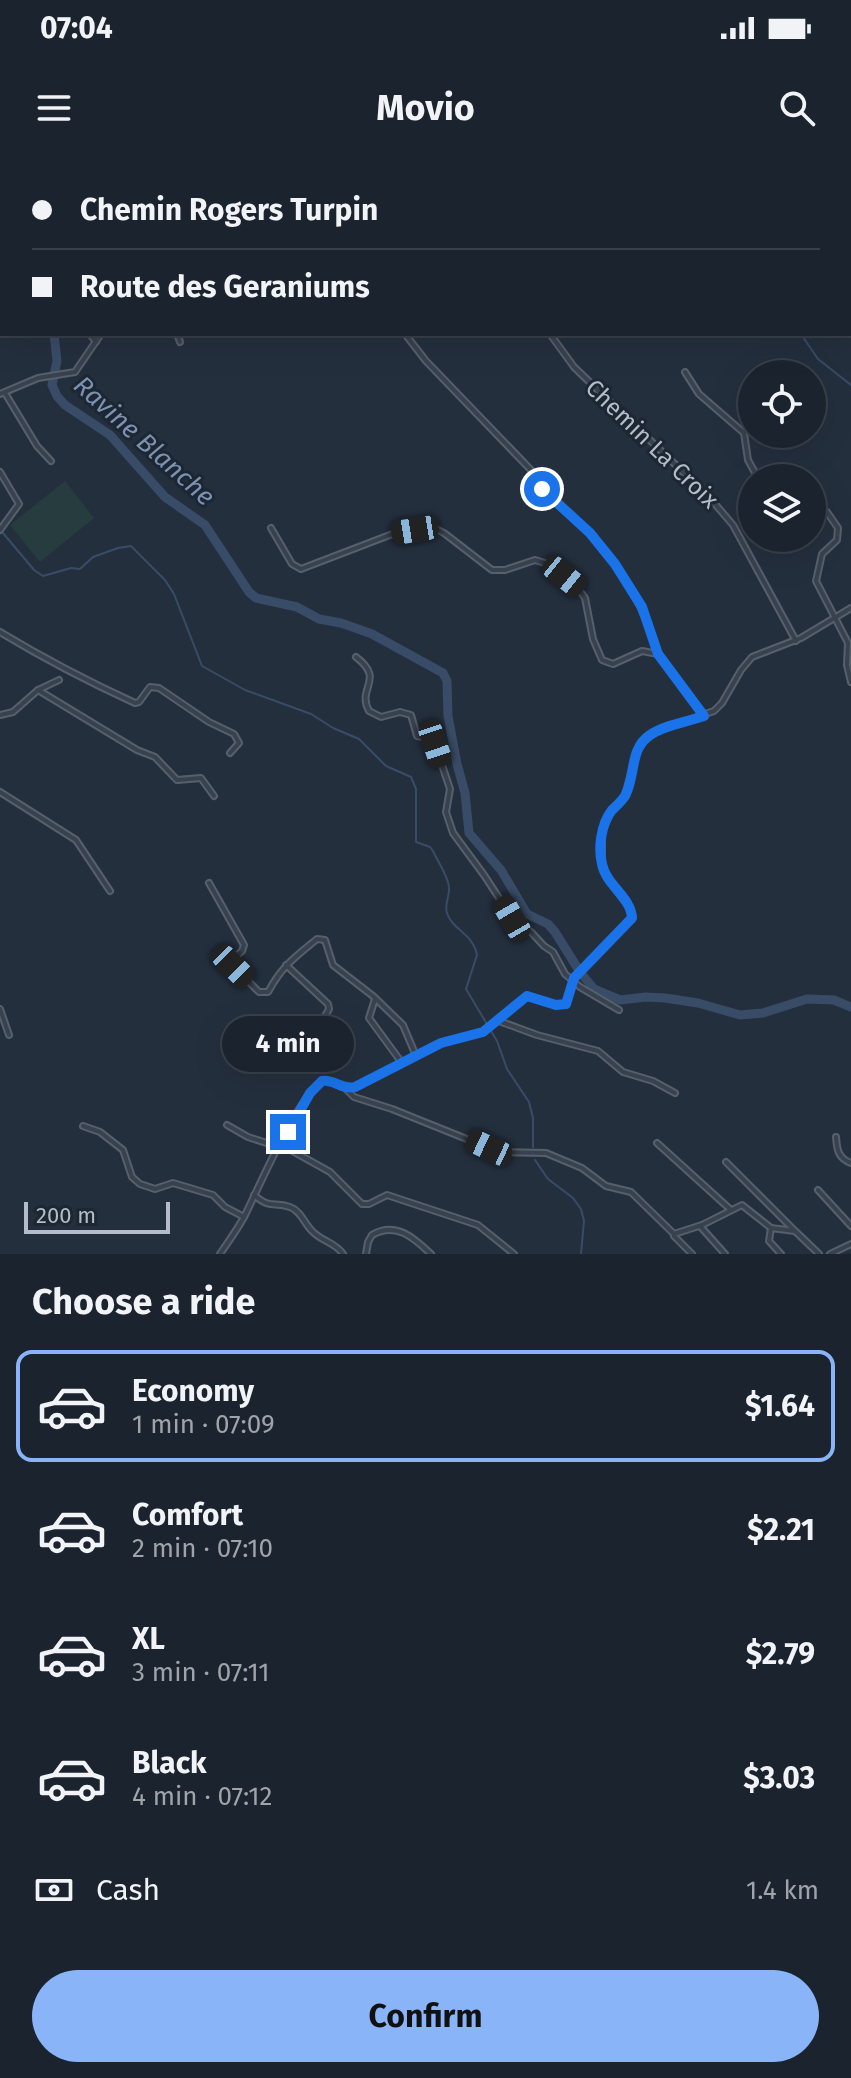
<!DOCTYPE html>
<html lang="en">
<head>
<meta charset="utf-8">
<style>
  :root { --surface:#1b232e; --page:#242b36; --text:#f1f3f6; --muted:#a0a4aa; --line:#39404a; --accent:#8ab4f8 }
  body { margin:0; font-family:"Fira Sans",sans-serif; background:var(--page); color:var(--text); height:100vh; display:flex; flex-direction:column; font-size:30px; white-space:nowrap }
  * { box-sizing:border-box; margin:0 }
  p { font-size:26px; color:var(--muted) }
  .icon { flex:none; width:44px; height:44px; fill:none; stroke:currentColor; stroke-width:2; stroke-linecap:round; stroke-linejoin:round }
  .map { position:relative; height:1094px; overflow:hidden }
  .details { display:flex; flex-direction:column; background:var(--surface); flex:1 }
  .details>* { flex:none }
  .guide { position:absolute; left:0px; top:0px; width:852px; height:176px; box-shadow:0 8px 32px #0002,0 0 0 2px var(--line); display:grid; align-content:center; height:176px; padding:0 32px; background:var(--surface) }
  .buttons { position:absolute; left:738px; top:200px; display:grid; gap:16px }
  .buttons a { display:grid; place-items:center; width:88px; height:88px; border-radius:50%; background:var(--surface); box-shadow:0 8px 32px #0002,0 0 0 2px var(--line); font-size:40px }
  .scale { position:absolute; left:24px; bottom:20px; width:146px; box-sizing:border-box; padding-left:8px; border:4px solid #b4bcc9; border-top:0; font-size:22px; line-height:28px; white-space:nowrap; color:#b4bcc9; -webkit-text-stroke:6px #1d2633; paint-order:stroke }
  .end { position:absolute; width:36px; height:36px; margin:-18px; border:10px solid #1a73e8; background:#fff; box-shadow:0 0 0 4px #fff }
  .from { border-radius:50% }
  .bubble { position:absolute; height:56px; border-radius:28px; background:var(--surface); box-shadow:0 8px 32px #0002,0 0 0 2px var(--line); font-size:26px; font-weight:700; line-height:56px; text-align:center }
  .car { position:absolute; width:24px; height:48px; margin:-24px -12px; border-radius:10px; box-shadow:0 0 6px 2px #0007; background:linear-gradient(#222 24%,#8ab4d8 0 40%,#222 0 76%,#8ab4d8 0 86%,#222 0) }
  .guide b { display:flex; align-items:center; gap:28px; height:76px; font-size:30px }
  .guide b+b { border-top:2px solid var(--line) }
  .guide i { width:20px; height:20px; background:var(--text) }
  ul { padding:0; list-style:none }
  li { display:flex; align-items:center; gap:24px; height:112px; margin:0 16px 12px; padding:0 16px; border:4px solid transparent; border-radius:16px }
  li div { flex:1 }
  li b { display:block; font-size:30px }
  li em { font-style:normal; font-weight:700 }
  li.on { border-color:var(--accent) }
  li>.icon { width:72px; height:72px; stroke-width:1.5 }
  h2 { padding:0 32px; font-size:36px; line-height:96px }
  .pay { display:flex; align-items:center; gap:20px; height:88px; padding:0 32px; font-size:30px }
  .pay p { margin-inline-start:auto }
  .button { display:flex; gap:16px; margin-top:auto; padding:16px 32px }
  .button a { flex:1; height:92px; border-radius:48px; background:var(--accent); color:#111; font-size:32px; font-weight:700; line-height:92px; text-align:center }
  .status { display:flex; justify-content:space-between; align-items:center; height:56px; padding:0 40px; background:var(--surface); direction:ltr }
  .status svg { height:22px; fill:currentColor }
  header { display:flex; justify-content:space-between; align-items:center; height:104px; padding:0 32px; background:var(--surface); font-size:36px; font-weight:700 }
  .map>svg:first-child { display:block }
  .green { fill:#263c3f }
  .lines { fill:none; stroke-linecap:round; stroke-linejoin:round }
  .stream { stroke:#394c67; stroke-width:2 }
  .river { stroke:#394c67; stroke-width:9 }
  .street-casing { stroke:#565f6c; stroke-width:8 }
  .street { stroke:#38414e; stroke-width:4 }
  .route { stroke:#1a73e8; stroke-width:10 }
  .labels { text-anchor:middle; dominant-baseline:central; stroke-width:6; stroke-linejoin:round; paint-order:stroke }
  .street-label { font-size:24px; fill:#b4bcc9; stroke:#1d2633 }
  .water-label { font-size:26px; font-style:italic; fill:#7c92b1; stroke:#1d2633 }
</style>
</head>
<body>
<div class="status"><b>07:04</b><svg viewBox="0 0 49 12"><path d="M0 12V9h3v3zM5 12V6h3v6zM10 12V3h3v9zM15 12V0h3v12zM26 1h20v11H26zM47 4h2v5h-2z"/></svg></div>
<header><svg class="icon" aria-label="menu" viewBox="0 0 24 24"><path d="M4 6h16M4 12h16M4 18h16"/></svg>Movio<svg class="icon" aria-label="search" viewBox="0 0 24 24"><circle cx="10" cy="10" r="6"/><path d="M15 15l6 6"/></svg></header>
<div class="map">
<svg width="851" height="1094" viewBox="0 0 851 1094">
  <rect width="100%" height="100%" fill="#242f3e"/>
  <path class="green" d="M65,321L94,358L40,402L10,365Z"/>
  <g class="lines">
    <g class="stream">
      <path d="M742,0L743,2"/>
      <path d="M801,174L818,199L851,225"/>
      <path d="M3,373L34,410L43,416L71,408L80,409L93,397L118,388L131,386L165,420L174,434L202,506L245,530L311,554L333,568L359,579L386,606L411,617L416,629V682L430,687L433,691C438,702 448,716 449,727C450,736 444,744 447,753C452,770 473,773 477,795L466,829L497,881L507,909L529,942L533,958V987"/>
      <path d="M535,1000L548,1019L573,1038L581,1049L584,1061L581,1094"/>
    </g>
    <g class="river">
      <path d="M53,2V0"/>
      <path d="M54,174L57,201L52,225L57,236L65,245L110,275L165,337L205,365L249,432L256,438L297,447L319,459L341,463L372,474L443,513L447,521L448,556L457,604L465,633L469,673L501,710L527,754L548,764L555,772L580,812L594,829L620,840L646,837L665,838L698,843L740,855L763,853L807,839L834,840L851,847"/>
    </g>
    <defs>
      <g id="street">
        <path d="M317,0L318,2"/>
        <path d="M449,0L450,2"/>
        <path d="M736,0V2"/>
        <path d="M770,0L771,2"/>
        <path d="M836,0L837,2"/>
        <path d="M310,2L311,0"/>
        <path d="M850,39L851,48"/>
        <path d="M850,64L851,58"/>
        <path d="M850,135L851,136"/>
        <path d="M90,174L96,182"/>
        <path d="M177,174L180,182"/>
        <path d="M405,174L426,201L531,310C550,340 567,349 590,374C623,408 645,449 658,494"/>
        <path d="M550,174L574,207L710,338L733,365L796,481"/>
        <path d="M685,212L699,234L744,273L748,300L758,318"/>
        <path d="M5,233L37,286L51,301"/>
        <path d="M0,234L38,218L75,212L101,174"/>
        <path d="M0,312L19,344L0,370"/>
        <path d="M812,348L827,352L838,368L837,380L822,394L816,421L848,483L847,505L851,522"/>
        <path d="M271,368L292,404L301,409L395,373L425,367L434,368L444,373L492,410H505L535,400L551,405L577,427L585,438L593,479L602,500L613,504L642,491L658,494L704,556"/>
        <path d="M0,472C43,498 89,522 135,543L139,542L150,527L159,528L209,562L234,574L239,583L230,593"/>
        <path d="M356,497C386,520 356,528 369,551L381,557L400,552L411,555L417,576L432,580L435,584L450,629L446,652L453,673L484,715L512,758L531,772L544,786L553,792L565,814L580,827L619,850"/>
        <path d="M38,530L137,590L155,597L177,620L201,618L214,636"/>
        <path d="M0,555L13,552L38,530L59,520"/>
        <path d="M0,632L76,680L110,731"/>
        <path d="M209,723L244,785L242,791L232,800L233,806L259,832H268C283,805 293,799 317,779L325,780L333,805L373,836L403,865L416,896"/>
        <path d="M286,805L328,844L329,849L324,858"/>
        <path d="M375,839L369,858L402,903"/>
        <path d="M0,849L9,875"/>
        <path d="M499,861L537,875L598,891L623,912L653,921L675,933"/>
        <path d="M345,928L354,937L392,949L499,992L546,993L582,1008L606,1026L631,1032L674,1074L702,1065L742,1045L771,1068L795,1071L819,1094"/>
        <path d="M227,965L248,977L279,987"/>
        <path d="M83,966L100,972L123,990L132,1017L140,1024L155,1029L173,1023L213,1035L225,1047L244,1057"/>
        <path d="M836,977C837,990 838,998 851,1003"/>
        <path d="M657,983L731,1050"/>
        <path d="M280,984L330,1012L362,1044H369L387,1035L478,1065L514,1094"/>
        <path d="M726,1002L794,1070"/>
        <path d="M818,1030L851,1066"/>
        <path d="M254,1035C272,1050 273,1041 290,1047C301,1051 304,1063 312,1071C321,1081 336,1083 343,1094"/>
        <path d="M700,1066L725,1094"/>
        <path d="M771,1068L769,1081L781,1094"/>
        <path d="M674,1076L692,1094"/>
        <path d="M220,1094C228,1082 237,1070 244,1057C258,1030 301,927 326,920L345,928L355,927L441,883L483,872L527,836L556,845L566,844L574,818L632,758L629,747L607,718L602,707V672L611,651L625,636L636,594L641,584L655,572L714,551L722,543L741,510L752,497L801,478L851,448"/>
        <path d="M366,1094L368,1082L372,1075C396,1061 414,1078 431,1094"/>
        <path d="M830,1094L851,1084"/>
      </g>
    </defs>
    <use href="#street" class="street-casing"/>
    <use href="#street" class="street"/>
  </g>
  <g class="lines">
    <path class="route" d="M288,972L310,933L322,921C334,919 342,930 355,927L441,883L483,872L527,836L556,845L566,844L574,818L632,758C631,737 606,725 602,704C598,688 601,664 612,650C616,646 621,642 625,636C636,616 629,589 650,575C664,565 687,562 704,556L658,494L642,447L615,404L590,373L542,329"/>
  </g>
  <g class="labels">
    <g class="street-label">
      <text transform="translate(652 284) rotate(44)">Chemin La Croix</text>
    </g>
    <g class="water-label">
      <text transform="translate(144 281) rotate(42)">Ravine Blanche</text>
    </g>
  </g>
</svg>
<div class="buttons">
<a><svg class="icon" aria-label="locate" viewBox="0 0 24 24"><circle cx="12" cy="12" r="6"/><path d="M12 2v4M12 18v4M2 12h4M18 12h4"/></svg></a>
<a><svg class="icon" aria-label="layers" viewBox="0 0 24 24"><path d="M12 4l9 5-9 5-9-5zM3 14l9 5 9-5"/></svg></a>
</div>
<div class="scale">200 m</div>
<i class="end from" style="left:542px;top:329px"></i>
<i class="end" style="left:288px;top:972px"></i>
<div class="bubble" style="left:222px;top:856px;width:132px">4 min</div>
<i class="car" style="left:415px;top:370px;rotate:261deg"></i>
<i class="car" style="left:564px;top:416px;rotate:129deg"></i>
<i class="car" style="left:435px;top:584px;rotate:161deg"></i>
<i class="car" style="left:512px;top:758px;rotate:330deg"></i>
<i class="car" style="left:233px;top:806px;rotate:135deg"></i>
<i class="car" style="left:489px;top:988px;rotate:295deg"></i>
<div class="guide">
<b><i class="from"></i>Chemin Rogers Turpin</b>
<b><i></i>Route des Geraniums</b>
</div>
</div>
<section class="details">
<h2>Choose a ride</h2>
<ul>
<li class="on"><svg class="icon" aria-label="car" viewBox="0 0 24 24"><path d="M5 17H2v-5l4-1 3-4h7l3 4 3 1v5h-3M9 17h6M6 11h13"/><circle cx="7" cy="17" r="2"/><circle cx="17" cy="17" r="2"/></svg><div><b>Economy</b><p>1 min · 07:09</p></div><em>$1.64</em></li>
<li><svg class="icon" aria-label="car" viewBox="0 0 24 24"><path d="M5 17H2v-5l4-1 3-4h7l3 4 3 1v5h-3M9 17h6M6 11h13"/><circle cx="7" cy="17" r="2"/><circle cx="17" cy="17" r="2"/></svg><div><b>Comfort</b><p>2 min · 07:10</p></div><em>$2.21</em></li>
<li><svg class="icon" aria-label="car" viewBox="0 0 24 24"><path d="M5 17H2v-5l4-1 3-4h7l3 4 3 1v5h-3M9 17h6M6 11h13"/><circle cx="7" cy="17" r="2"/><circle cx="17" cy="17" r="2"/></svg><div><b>XL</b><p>3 min · 07:11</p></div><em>$2.79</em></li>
<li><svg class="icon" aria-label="car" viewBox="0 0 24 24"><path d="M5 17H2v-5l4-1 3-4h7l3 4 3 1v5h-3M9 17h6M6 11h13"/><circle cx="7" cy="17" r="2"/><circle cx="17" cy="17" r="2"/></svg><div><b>Black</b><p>4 min · 07:12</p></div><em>$3.03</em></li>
</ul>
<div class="pay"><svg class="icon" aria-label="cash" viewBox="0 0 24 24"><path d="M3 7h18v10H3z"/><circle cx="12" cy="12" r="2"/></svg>Cash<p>1.4 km</p></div>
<div class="button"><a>Confirm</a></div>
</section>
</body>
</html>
